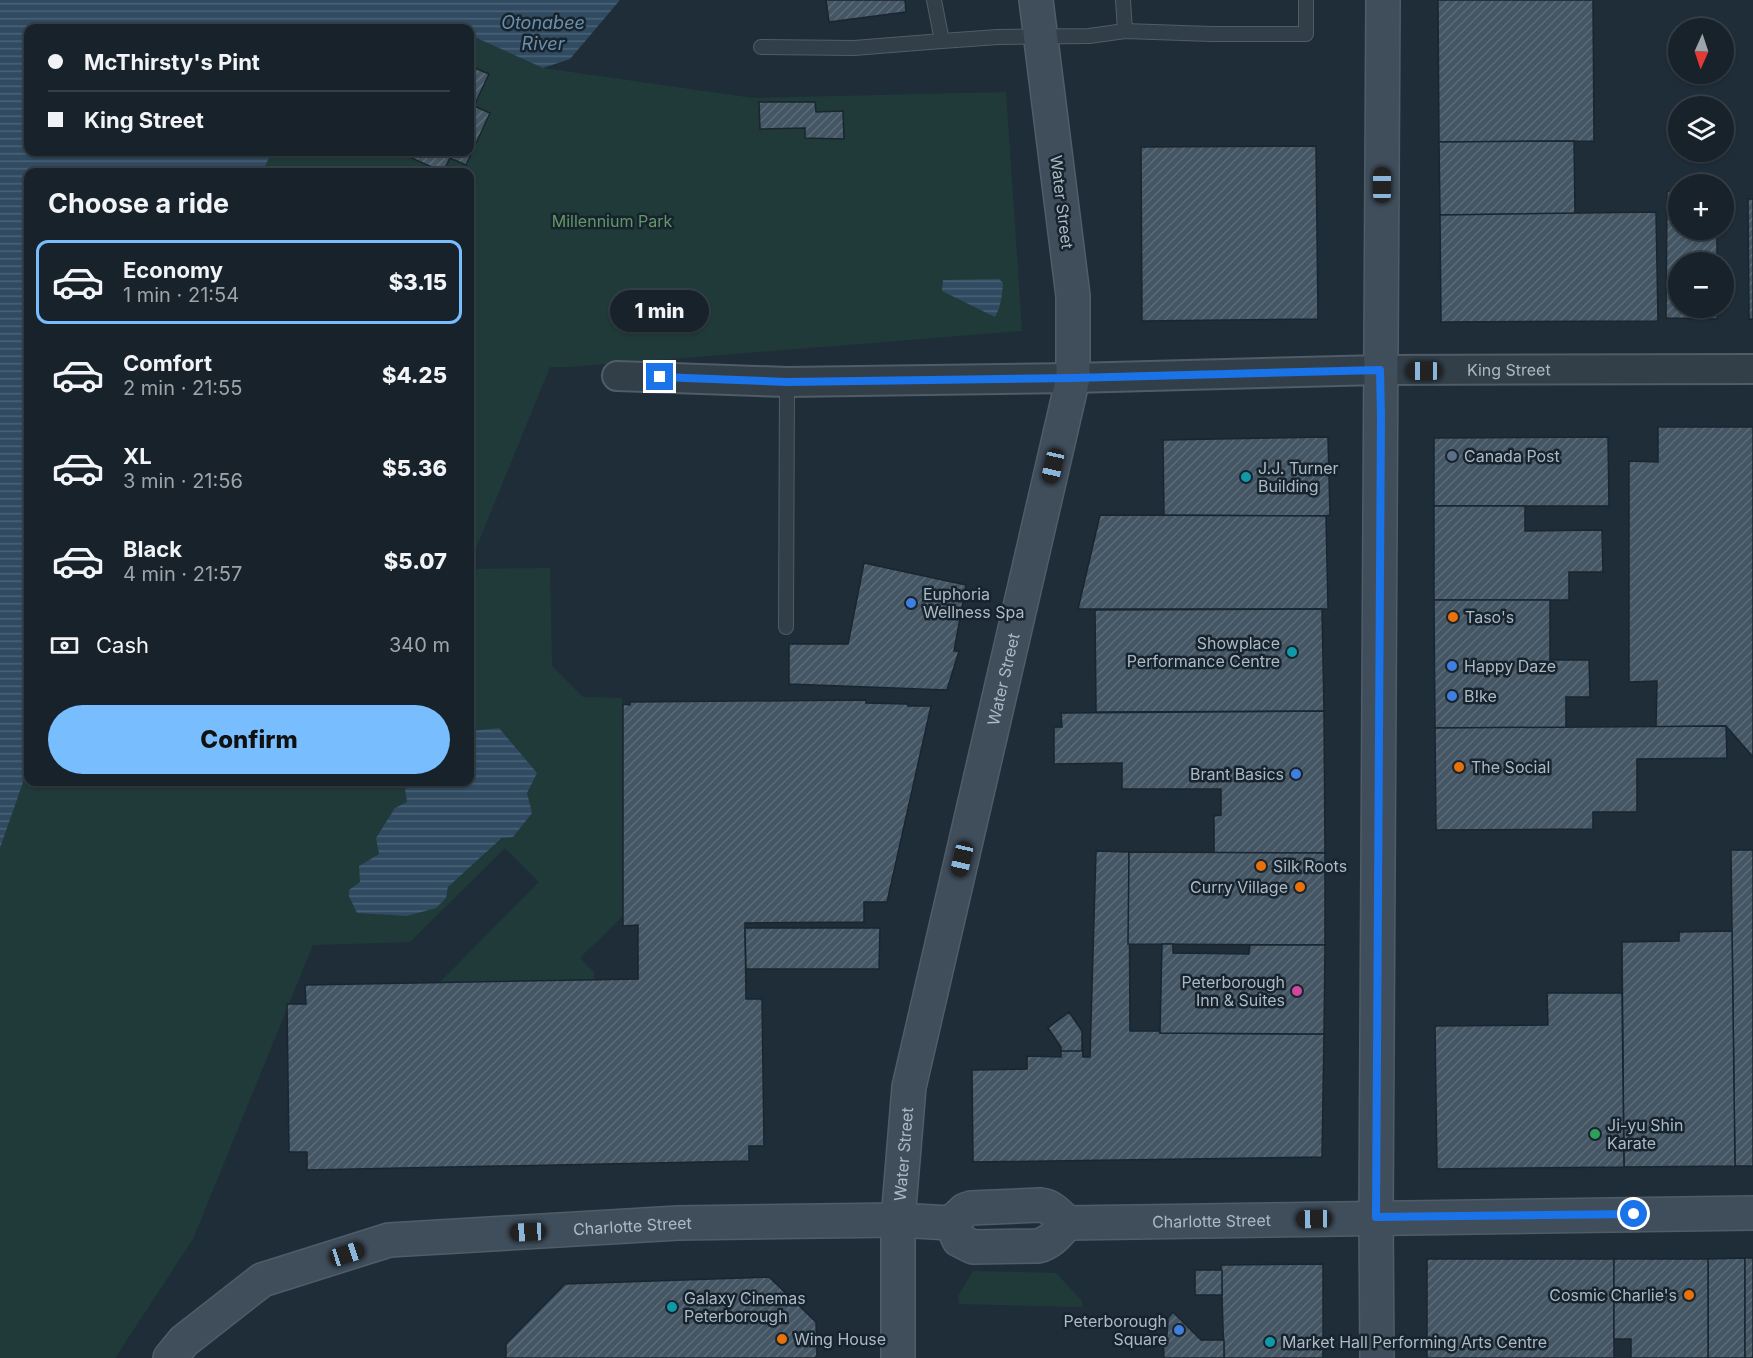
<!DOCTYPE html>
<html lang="en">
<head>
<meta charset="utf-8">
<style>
  :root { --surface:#17222b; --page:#202a33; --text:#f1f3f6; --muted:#9ea4a9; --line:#363f47; --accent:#78beff }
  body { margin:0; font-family:Inter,sans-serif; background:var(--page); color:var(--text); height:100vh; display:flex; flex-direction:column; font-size:22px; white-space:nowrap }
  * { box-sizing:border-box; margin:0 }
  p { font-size:20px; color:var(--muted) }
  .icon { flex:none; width:33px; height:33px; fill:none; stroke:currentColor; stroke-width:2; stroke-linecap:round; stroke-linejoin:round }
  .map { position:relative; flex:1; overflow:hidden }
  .side { position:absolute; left:24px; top:168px; width:450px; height:618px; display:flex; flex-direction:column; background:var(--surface); border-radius:12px; box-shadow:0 2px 4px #0004,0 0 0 2px var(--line) }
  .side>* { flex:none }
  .guide { position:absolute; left:24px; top:24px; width:450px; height:132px; border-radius:12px; box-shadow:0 2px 4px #0004,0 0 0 2px var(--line); display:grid; align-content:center; height:132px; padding:0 24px; background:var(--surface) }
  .needle { width:39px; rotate:183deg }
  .fabs { position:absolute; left:1668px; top:18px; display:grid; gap:12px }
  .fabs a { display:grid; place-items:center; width:66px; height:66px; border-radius:50%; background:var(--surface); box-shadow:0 2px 4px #0004,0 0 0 2px var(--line); font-size:30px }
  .end { position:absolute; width:27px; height:27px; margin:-14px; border:8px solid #1a73e8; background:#fff; box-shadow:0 0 0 3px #fff }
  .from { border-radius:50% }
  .bubble { position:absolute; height:42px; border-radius:21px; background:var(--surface); box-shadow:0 2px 4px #0004,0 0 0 2px var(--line); font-size:20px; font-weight:800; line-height:42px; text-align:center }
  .car { position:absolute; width:18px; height:36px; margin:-18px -9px; border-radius:8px; box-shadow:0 0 4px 2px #0007; background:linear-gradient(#222 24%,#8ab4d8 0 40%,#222 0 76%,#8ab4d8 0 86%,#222 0) }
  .guide b { display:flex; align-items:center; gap:21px; height:57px; font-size:22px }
  .guide b+b { border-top:2px solid var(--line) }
  .guide i { width:15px; height:15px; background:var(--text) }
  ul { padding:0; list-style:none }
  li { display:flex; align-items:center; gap:18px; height:84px; margin:0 12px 9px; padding:0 12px; border:3px solid transparent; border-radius:12px }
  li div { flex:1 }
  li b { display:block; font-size:22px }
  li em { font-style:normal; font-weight:800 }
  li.current { border-color:var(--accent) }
  li>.icon { width:54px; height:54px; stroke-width:1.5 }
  h2 { padding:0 24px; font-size:27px; line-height:72px }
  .pay { display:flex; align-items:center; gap:15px; height:66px; padding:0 24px; font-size:22px }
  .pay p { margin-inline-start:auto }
  .primary-button { display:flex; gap:12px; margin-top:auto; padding:12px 24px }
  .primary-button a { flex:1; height:69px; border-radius:36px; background:var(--accent); color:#111; font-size:24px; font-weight:800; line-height:69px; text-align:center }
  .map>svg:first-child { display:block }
  .green { fill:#203a39 }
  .water { fill:url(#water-rules) }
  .building { fill:url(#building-hatch); stroke:#1a262f; stroke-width:1.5 }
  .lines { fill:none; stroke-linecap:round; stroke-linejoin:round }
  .lane-casing { stroke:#505c67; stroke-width:16 }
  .street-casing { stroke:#505c67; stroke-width:32 }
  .secondary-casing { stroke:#505c67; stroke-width:36 }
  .lane { stroke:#323f49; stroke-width:14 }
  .street { stroke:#323f49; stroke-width:28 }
  .secondary { stroke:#404e5c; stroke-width:33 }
  .route { stroke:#1a73e8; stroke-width:8 }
  .service-dot { fill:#5c6f8a; stroke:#18242d; stroke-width:2 }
  .culture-dot { fill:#0f9aa8; stroke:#18242d; stroke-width:2 }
  .shop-dot { fill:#3f7fe0; stroke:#18242d; stroke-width:2 }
  .food-dot { fill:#e8710a; stroke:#18242d; stroke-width:2 }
  .hotel-dot { fill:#d1479c; stroke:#18242d; stroke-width:2 }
  .leisure-dot { fill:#2e9e5b; stroke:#18242d; stroke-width:2 }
  .labels { text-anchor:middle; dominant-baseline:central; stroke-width:5; stroke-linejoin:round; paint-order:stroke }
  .street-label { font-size:16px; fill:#acb9c6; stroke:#18242d }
  .park-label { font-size:16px; fill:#629868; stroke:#18242d }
  .poi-label { font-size:16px; fill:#acb9c6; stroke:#18242d; text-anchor:start }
  .water-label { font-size:18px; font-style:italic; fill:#6a8fac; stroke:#18242d }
</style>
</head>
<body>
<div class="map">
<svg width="1753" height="1358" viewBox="0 0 1753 1358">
  <defs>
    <pattern id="water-rules" width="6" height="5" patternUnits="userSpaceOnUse" patternTransform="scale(1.5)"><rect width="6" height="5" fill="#304b61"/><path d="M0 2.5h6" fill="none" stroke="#4b6376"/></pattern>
    <pattern id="building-hatch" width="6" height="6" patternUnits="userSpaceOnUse" patternTransform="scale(1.5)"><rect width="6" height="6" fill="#445563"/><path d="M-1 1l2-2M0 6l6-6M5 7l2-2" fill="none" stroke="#5c6b78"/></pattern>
  </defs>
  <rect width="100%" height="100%" fill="#1f2d39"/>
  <g class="green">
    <path d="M470,35L543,68L753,98L1006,92L1022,331L569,367H550L470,563V172H262L272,152H470Z"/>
    <path d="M550,568L552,666L583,697L622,698L623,704V915C610,931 594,943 580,958L594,972V980L439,983L539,882L505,848L410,942L313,945L193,1239L115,1358H0V847L28,768V782H410L405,790L407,802L379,854L359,866L446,898L448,887L531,813L527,793L536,773L499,728L470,731V569Z"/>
    <path d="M973,1271L1056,1273L1082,1301V1307L959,1304L958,1296Z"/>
  </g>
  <g class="water">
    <path d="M0,0H620L570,59L543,68L470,35V28H28V152H272L262,172H28V768L0,848Z"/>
    <path d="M999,279L1003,283C1002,295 1001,306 995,317L942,291L943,280Z"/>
    <path d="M499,728L537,773L527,793L532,813L513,837L502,838L448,887L446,898L436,908L407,916L357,913L349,896V890L360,882L359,866L379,854L376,838L395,808L407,802L405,790L410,782H470V731Z"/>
  </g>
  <g class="building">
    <path d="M826,0H905L906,12L829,22Z"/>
    <path d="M1438,0H1593L1594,141L1439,142Z"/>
    <path d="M470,66L489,74L474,106L490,113L466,165L450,158L443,172L407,156L409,152H470Z"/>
    <path d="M759,102H815L816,112L843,111L844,139L805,138V128L760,129Z"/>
    <path d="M1574,141L1575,214L1440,215L1439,142Z"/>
    <path d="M1316,146L1318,319L1142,321L1141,147Z"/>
    <path d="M1667,191H1678V230H1717V262H1678V308H1717V319L1666,318Z"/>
    <path d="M1748,199H1753V319H1749Z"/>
    <path d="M1656,212L1658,321L1441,322L1440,215Z"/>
    <path d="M1658,427H1753V757L1726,726L1656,727L1657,681L1629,682V461L1658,462Z"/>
    <path d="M1328,437L1330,515L1326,516L1164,515L1163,440Z"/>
    <path d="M1608,437L1609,506H1434V438Z"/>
    <path d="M1434,506H1525V531L1602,530L1603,572H1569V600H1434Z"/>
    <path d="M1100,515L1326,516L1328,609H1078Z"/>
    <path d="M864,563L966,585L954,651H959L947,690L789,684V644H848Z"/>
    <path d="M1434,600H1550V660H1589L1590,697H1566V728H1435Z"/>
    <path d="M1322,609L1324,711L1096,712L1095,610Z"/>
    <path d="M866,700V703L907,704L908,706H931L887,902H864V922L745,923L746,999H762L764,1146H749V1161L307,1170V1152H289L287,1004H306L305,985L638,979V925L623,926V704L630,705V702Z"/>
    <path d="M1324,711L1325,853H1214V816L1221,815V789H1122V763L1054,764V727H1062L1061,713Z"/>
    <path d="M1726,726L1727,758L1637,759V812H1593V829L1436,830L1435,728Z"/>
    <path d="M1731,850H1753V1166H1735Z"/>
    <path d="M1096,851L1129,852L1130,1031H1160V1033L1324,1034L1322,1157L973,1162L972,1070L1027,1069V1056L1061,1057V1047L1048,1028L1069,1012L1082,1031L1083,1057H1090Z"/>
    <path d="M1129,852L1325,853V945L1128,944Z"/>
    <path d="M745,928H880L879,969H746Z"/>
    <path d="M1732,931L1735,1166L1624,1167L1622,942L1679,941V932Z"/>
    <path d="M1162,944H1173V953L1249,954L1250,945H1325L1324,1034L1160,1033Z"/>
    <path d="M1547,993H1622L1624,1167L1437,1169L1435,1026L1548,1025Z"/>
    <path d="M1069,1012L1082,1031V1051H1061V1047L1048,1028Z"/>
    <path d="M1745,1258V1358H1708V1259Z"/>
    <rect x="1745" y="1258" width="8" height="100"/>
    <rect x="1427" y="1259" width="187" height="99"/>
    <path d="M1614,1259H1708V1358H1631V1339H1614Z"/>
    <path d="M1323,1264V1358H1224L1221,1265Z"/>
    <rect x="1195" y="1270" width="27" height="25"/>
    <path d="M769,1277L816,1322L817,1356L815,1358H506V1344L565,1284Z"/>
    <path d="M1173,1312L1201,1340H1224V1358H1164L1163,1338L1167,1335L1168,1318Z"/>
  </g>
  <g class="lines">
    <defs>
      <g id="lane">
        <path d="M1123,0L1125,31"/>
        <path d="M942,41L998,37L1089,36L1125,31L1211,34H1306V0"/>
        <path d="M761,47L854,48L942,41L934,0"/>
        <path d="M786,627L787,382"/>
      </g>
      <g id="street">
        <path id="s1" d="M617,376L787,382L1073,378L1380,370L1753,369"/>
      </g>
      <g id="secondary">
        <path d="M951,1223L959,1240L973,1247L1038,1246C1052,1242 1058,1233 1067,1223"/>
        <path id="s2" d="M170,1358L184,1341L262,1280L389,1240L678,1223L898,1220L951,1223L965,1210L971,1208L1040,1205C1052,1206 1059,1215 1067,1223L1753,1213"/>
        <path id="s3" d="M898,1358V1220L909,1087L1073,378V296L1036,0"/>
        <path d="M1377,1358L1376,1217L1383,0"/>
      </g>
    </defs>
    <use href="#lane" class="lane-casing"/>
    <use href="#street" class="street-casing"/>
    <use href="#secondary" class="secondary-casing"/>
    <use href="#lane" class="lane"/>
    <use href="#street" class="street"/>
    <use href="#secondary" class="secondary"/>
  </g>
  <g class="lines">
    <path class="route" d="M660,377L787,382L1073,378L1380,370L1381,416L1376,1217L1634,1214"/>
  </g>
  <circle class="service-dot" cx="1452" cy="456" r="6"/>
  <g class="culture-dot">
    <circle cx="1246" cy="477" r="6"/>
    <circle cx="1292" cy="652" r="6"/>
    <circle cx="672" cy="1307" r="6"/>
    <circle cx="1270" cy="1342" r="6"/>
  </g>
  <g class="shop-dot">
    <circle cx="911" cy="603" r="6"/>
    <circle cx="1452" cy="666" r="6"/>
    <circle cx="1452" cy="696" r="6"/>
    <circle cx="1296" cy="774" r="6"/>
    <circle cx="1179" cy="1330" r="6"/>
  </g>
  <g class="food-dot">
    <circle cx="1453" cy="617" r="6"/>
    <circle cx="1459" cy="767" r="6"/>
    <circle cx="1261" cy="866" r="6"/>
    <circle cx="1300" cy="887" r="6"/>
    <circle cx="1689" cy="1295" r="6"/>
    <circle cx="782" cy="1339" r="6"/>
  </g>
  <circle class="hotel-dot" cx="1297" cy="991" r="6"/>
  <circle class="leisure-dot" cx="1595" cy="1134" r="6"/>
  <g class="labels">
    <g class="street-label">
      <text transform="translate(1062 202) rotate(83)">Water Street</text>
      <text stroke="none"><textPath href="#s1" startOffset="892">King Street</textPath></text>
      <text stroke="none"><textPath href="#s3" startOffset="690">Water Street</textPath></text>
      <text stroke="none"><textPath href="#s3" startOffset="204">Water Street</textPath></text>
      <text stroke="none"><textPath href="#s2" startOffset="1089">Charlotte Street</textPath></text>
      <text stroke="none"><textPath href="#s2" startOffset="498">Charlotte Street</textPath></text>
    </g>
    <g class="park-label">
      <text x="612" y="221">Millennium Park</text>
    </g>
    <g class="poi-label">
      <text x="1464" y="456">Canada Post</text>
      <text x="1258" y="468">J.J. Turner<tspan x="1258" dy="18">Building</tspan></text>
      <text x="923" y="594">Euphoria<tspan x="923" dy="18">Wellness Spa</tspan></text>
      <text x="1465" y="617">Taso's</text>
      <text x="1280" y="643" text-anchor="end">Showplace<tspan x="1280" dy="18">Performance Centre</tspan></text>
      <text x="1464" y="666">Happy Daze</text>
      <text x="1464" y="696">B!ke</text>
      <text x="1471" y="767">The Social</text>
      <text x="1284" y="774" text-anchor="end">Brant Basics</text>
      <text x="1273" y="866">Silk Roots</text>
      <text x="1288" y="887" text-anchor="end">Curry Village</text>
      <text x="1285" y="982" text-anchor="end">Peterborough<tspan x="1285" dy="18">Inn &amp; Suites</tspan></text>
      <text x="1607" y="1125">Ji-yu Shin<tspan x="1607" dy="18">Karate</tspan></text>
      <text x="1677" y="1295" text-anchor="end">Cosmic Charlie's</text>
      <text x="684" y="1298">Galaxy Cinemas<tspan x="684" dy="18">Peterborough</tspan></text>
      <text x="1167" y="1321" text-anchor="end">Peterborough<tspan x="1167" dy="18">Square</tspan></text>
      <text x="794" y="1339">Wing House</text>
      <text x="1282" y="1342">Market Hall Performing Arts Centre</text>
    </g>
    <g class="water-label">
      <text x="543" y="22">Otonabee<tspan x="543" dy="21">River</tspan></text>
    </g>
  </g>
</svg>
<div class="fabs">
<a><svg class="needle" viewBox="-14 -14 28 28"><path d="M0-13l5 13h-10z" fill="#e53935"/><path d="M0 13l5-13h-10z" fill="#9ea4a9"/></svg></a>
<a><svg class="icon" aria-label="layers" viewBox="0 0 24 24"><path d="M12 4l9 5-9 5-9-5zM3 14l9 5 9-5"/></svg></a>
<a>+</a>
<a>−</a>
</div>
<i class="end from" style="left:1634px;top:1214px"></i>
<i class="end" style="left:660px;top:377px"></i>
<div class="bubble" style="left:610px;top:290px;width:99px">1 min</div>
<i class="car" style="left:1382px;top:185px;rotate:0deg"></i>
<i class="car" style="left:1424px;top:371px;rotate:270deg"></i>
<i class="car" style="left:1053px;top:466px;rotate:193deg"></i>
<i class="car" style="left:962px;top:859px;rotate:193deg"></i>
<i class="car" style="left:1314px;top:1219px;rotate:269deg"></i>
<i class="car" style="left:528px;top:1232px;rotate:267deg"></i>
<i class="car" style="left:347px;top:1254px;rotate:72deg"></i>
<div class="guide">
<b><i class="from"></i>McThirsty's Pint</b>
<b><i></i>King Street</b>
</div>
<section class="side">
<h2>Choose a ride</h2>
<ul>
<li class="current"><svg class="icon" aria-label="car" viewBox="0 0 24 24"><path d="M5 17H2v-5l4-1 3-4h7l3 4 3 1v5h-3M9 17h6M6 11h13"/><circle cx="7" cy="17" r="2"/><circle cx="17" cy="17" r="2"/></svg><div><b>Economy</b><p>1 min · 21:54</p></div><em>$3.15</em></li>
<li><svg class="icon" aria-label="car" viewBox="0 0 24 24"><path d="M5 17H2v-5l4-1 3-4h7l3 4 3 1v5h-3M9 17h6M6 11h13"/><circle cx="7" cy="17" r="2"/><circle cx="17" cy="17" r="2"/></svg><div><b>Comfort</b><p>2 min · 21:55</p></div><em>$4.25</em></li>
<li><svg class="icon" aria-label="car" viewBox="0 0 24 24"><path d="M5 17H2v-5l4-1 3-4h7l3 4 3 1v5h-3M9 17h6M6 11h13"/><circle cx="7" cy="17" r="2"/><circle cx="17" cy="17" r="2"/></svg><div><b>XL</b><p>3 min · 21:56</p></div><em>$5.36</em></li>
<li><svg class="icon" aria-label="car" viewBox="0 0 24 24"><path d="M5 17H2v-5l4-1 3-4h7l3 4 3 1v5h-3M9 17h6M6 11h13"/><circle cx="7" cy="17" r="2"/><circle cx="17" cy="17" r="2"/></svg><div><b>Black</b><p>4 min · 21:57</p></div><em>$5.07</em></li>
</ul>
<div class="pay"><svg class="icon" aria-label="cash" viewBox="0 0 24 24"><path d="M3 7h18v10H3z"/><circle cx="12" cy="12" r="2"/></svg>Cash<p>340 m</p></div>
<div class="primary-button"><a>Confirm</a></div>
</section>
</div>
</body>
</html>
